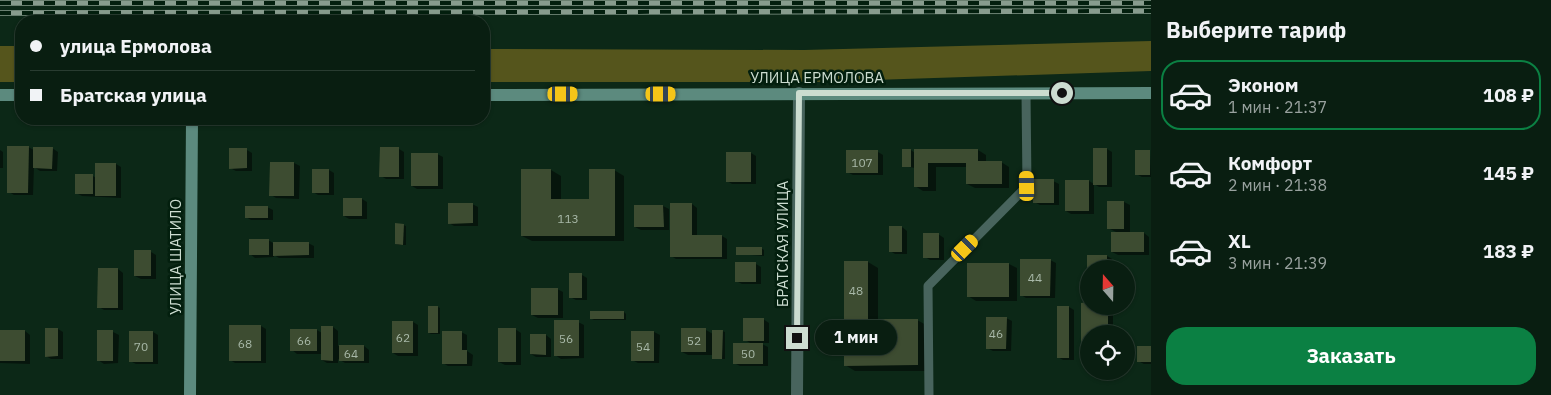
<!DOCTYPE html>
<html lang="ru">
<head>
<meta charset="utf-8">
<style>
  :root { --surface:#091e11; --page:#172b1f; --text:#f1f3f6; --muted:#99a29f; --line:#293c31; --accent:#0b8043 }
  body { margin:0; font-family:"IBM Plex Sans",sans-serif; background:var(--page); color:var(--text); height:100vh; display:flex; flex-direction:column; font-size:19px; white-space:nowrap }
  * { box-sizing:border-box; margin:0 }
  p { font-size:16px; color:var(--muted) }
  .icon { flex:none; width:28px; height:28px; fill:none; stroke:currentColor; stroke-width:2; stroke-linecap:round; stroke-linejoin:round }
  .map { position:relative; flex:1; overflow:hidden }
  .panel { display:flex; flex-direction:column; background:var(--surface); width:400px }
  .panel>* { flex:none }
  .banner { position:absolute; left:15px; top:15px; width:475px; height:110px; border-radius:20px; box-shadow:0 1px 4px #0004,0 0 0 1px var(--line); display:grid; align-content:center; height:110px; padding:0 15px; background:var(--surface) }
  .needle { width:32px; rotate:340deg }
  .fabs { position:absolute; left:1080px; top:260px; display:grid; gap:10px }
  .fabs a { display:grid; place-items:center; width:55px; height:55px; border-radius:50%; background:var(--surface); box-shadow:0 1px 4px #0004,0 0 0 1px var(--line); font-size:25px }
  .end { position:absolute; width:22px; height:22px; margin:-11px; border:6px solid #ccdcd0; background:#111; box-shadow:0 0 0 2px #111 }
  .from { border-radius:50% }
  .bubble { position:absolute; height:35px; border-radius:18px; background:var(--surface); box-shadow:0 1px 4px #0004,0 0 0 1px var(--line); font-size:16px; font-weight:700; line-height:35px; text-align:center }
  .car { position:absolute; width:15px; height:30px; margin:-15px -8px; border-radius:6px; box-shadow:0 0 4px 1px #0007; background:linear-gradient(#f5c518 24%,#345 0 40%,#f5c518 0 76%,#345 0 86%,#f5c518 0) }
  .banner b { display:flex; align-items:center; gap:18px; height:48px; font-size:19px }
  .banner b+b { border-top:1px solid var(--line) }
  .banner i { width:12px; height:12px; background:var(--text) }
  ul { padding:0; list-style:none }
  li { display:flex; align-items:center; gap:15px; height:70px; margin:0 10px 8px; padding:0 5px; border:2px solid transparent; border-radius:20px }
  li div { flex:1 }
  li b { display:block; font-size:19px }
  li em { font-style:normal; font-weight:700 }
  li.selected { border-color:var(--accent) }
  li>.icon { width:45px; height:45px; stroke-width:1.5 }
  h2 { padding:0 15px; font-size:22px; line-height:60px }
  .primary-button { display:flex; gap:10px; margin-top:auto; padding:10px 15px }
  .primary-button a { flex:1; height:58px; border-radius:20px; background:var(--accent); color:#fff; font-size:20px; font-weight:700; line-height:58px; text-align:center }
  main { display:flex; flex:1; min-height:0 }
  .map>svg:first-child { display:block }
  .forest { fill:#55551c }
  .shadow { fill:#0007 }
  .building { fill:#3d4c31 }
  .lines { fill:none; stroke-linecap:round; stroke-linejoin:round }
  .lane { stroke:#48645d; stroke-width:9 }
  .street { stroke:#48645d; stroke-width:12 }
  .secondary { stroke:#5c8a7e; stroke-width:12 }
  .rail-casing { stroke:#889c8e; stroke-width:5.5 }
  .rail { stroke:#031f0e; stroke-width:4; stroke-dasharray:11; stroke-linecap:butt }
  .route { stroke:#ccdcd0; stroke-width:6 }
  .labels { text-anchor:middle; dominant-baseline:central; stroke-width:5; stroke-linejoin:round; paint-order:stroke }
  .number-label { font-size:12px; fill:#a8b8a8 }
  .street-label { font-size:15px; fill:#ccdcd0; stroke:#031f0e }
</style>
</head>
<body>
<main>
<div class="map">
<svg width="1151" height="395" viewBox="0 0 1151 395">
  <rect width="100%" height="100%" fill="#0c2817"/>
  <g class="forest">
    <path d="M1151,41V71L813,82H484V49L804,50Z"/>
    <rect x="0" y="46" width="21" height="36"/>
  </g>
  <g class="shadow">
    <path d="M28,147L34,150L52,148L58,152L57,171H40L34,167L33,195H14L9,192Z"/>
    <path d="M399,149L404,152V179H386L381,176Z"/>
    <path d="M1107,149L1112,152V187H1099L1094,184Z"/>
    <path d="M0,150L3,152V168H0Z"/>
    <path d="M247,150L252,153V171H236L230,168Z"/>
    <path d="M911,150L915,153L978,150L986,155V162H1001L1009,167V188H975L967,184V167H936V191H923L915,186V168L903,166Z"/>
    <path d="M1150,151L1151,177H1142L1136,174Z"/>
    <path d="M878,152L883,155V175H853L847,172Z"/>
    <path d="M751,153L756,156V184H732L727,181Z"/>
    <path d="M437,154L443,157V189H417L412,186Z"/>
    <path d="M271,163H294L300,166L299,199L276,198L271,195Z"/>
    <path d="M116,164L121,167V198L82,196L76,193L93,176L96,178Z"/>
    <path d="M329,170L334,173V195H318L313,192Z"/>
    <path d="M551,170L561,176V200H590L614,170L624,176V241H532L522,236Z"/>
    <path d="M1053,181L1059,184V205H1040L1034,202Z"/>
    <path d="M1089,181L1094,184V214H1071L1066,211Z"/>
    <path d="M362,199L367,202V219H349L344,216Z"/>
    <path d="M1108,202H1124L1130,205V233H1144L1149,237V255H1118L1112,252L1118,233L1108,228Z"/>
    <path d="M472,204L478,207V226H454L449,223Z"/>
    <path d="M692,204L697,208V236H722L727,239V259H676L671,256Z"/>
    <path d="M635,206H663L669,209V230H641L635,227Z"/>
    <path d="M267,207L273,210V220H251L246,217Z"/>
    <path d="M403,225L406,226V245H399L396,244Z"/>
    <path d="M902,227L907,231V254H895L890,251Z"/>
    <path d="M938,234L944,238V260H930L925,257Z"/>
    <path d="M268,240L273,243H308L314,246V258H279L274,255V257L255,258L250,254Z"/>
    <path d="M761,248L764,250V256L737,254Z"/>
    <path d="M151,252L156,255V279H141L135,276Z"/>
    <path d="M1088,256H1107L1112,259V269H1089Z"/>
    <path d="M1050,260L1056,263L1055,298H1026L1021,295Z"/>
    <path d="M868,262L878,268V321L917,320L928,326V371H855L845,365Z"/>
    <path d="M756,264L761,267V284H742L736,281Z"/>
    <path d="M1009,264L1017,268V301H976L968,296Z"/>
    <path d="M118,269L123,273V310H104L99,307Z"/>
    <path d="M582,275L587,278V300H576L570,297Z"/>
    <path d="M557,289L563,292V318H538L532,315Z"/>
    <path d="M1089,306L1113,307V334H1089L1088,360L1082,357Z"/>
    <path d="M438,307L440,308V334H431L429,333Z"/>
    <path d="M1069,307L1074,310V360H1063L1058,357Z"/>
    <path d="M624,312L626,314V320H594L592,319Z"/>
    <path d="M1006,318L1012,321L1011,351H993L987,348Z"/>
    <path d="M763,319L769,323V343H760L768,347V366H740L734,363L752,344L745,340Z"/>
    <path d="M393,322H413L418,325V356H398L393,353Z"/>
    <path d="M578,322L584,325V358L561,359L555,355Z"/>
    <path d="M261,326L266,329V363H235L230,360Z"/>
    <path d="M333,327L338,331V346H364L369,350V363H345L338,359V363H327L322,360V354H297L292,350L317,330L322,333Z"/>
    <path d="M58,329L63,332V359H51L46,356Z"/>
    <path d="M515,329L521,333V365H505L499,362Z"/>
    <path d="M706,330L713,334L722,331L725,332V359H715L713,358V355H688L682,352Z"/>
    <path d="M0,331H25L30,335V364L0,363Z"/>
    <path d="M98,331L113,332L119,335L118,363L104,364L98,360Z"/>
    <path d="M153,332L158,335V364H136L130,361Z"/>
    <path d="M461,332L467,335V351L473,355L472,366H448L443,363Z"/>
    <path d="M632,332H654L660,335L659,363H638L632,360Z"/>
    <path d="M546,335L551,339V357H536L531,354Z"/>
    <path d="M1151,347V364H1144L1138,361Z"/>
  </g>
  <g class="building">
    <path d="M7,146H29L28,193H7Z"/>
    <path d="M33,147H53L52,169L33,168Z"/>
    <path d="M380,147H399V177H379Z"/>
    <path d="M229,148H247V168L229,169Z"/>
    <rect x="1093" y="148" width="14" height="37"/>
    <rect x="902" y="149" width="9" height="18"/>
    <path d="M914,149H978V161H1002V184H966V163H928V187H914Z"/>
    <rect x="846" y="150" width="32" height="23"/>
    <rect x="1135" y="150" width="15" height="25"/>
    <rect x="726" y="152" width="25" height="30"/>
    <rect x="411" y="153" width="27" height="33"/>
    <path d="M270,162H294V196H269Z"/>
    <rect x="95" y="163" width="21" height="33"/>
    <rect x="312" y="169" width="17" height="24"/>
    <path d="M521,169H551V199H589V169H615V236H521Z"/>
    <rect x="75" y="174" width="18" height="20"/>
    <rect x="1033" y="179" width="21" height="24"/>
    <rect x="1065" y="180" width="24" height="31"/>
    <rect x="343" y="198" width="19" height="18"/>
    <rect x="1107" y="201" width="17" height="28"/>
    <path d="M448,203H473V223L448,224Z"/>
    <path d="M670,203H692V235H722V257H670Z"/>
    <path d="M634,205H663L664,227H634Z"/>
    <rect x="245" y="206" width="23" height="12"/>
    <path d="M395,223L404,224L403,245L395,244Z"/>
    <rect x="889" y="226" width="13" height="26"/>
    <rect x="1111" y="232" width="33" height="20"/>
    <rect x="923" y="233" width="16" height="25"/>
    <rect x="249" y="239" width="20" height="16"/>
    <path d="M273,242H309V255L273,256Z"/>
    <rect x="736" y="247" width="26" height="8"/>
    <rect x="134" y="250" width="17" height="26"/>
    <path d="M1087,255H1107V269H1089V279H1087Z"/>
    <path d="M1020,259H1051L1050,296H1020Z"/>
    <path d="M844,261H868V319H918V365L844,366Z"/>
    <rect x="735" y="262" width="21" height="20"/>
    <rect x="967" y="263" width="42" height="34"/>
    <path d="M98,268H118V308H97Z"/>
    <rect x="569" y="273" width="13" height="25"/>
    <rect x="531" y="288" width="27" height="27"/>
    <path d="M1089,302V306H1108V334H1089V358H1081V303Z"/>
    <rect x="428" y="306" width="10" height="27"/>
    <rect x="1057" y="306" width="12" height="52"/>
    <rect x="590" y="311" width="34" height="8"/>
    <path d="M986,317H1007L1006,349H986Z"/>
    <rect x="743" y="318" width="21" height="23"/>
    <rect x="554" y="320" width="25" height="36"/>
    <rect x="392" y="321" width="21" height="32"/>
    <rect x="229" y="325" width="32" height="36"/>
    <path d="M321,326H333V361L321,360Z"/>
    <path d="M45,328H58V356L45,357Z"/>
    <rect x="498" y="328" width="18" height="34"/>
    <rect x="681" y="328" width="25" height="24"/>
    <rect x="290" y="329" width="27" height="22"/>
    <rect x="0" y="330" width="25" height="31"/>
    <rect x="97" y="330" width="16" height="31"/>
    <path d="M712,330H723L722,359H712Z"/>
    <rect x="129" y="331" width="24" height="31"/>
    <path d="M442,331H462V350H467V364H442Z"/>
    <rect x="631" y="331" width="23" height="30"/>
    <path d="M530,334H546V355L530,354Z"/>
    <rect x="733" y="343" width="30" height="21"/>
    <rect x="339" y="345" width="25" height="16"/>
    <rect x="1137" y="346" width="14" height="16"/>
  </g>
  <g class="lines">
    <path class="lane" d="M929,395L928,286L1027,186L1026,93"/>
    <path class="street" d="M797,395L799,93"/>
    <g class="secondary">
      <path d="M0,95H21"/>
      <path d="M484,95L1151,93"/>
      <path d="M190,395L192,119"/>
    </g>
    <defs>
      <g id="rail">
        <path d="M0,3H1151"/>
        <path d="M0,13L1151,11"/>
      </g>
    </defs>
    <use href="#rail" class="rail-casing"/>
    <use href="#rail" class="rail"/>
  </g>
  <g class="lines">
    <path class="route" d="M797,338L799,93H1062"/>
  </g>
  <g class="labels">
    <g class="number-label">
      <text x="862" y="162">107</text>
      <text x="568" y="218">113</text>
      <text x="1035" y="277">44</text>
      <text x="856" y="290">48</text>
      <text x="996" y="333">46</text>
      <text x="403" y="337">62</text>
      <text x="566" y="338">56</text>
      <text x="304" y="340">66</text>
      <text x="694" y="340">52</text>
      <text x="245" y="343">68</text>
      <text x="141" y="346">70</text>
      <text x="643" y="346">54</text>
      <text x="351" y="353">64</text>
      <text x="748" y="353">50</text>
    </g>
    <g class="street-label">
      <text x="817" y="77">УЛИЦА ЕРМОЛОВА</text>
      <text transform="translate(782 244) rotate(-90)">БРАТСКАЯ УЛИЦА</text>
      <text transform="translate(175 257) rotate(-90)">УЛИЦА ШАТИЛО</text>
    </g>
  </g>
</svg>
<div class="fabs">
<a><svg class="needle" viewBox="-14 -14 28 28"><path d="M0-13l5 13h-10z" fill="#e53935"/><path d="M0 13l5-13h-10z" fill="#99a29f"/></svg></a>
<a><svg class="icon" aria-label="locate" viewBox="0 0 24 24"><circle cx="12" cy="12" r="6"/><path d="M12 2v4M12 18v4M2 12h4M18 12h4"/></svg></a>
</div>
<i class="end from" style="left:1062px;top:93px"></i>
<i class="end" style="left:797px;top:338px"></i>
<div class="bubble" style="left:815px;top:320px;width:82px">1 мин</div>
<i class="car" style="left:563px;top:94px;rotate:90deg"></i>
<i class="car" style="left:661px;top:94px;rotate:90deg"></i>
<i class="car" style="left:1027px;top:186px;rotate:359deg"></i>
<i class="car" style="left:965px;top:248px;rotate:45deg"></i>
<div class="banner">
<b><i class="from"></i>улица Ермолова</b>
<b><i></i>Братская улица</b>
</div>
</div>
<section class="panel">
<h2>Выберите тариф</h2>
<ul>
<li class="selected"><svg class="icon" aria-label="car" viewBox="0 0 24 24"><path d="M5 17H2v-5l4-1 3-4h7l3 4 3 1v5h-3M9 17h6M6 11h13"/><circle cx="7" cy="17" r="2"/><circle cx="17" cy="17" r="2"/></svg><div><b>Эконом</b><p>1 мин · 21:37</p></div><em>108 ₽</em></li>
<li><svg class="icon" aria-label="car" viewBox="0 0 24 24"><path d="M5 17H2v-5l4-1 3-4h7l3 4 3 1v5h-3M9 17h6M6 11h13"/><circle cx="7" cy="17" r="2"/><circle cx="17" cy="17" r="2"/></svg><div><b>Комфорт</b><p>2 мин · 21:38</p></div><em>145 ₽</em></li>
<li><svg class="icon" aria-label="car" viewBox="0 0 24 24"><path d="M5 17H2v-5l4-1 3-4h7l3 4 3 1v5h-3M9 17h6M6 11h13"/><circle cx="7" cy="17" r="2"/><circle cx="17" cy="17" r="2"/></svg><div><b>XL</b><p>3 мин · 21:39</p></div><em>183 ₽</em></li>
</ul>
<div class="primary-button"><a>Заказать</a></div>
</section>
</main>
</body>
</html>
